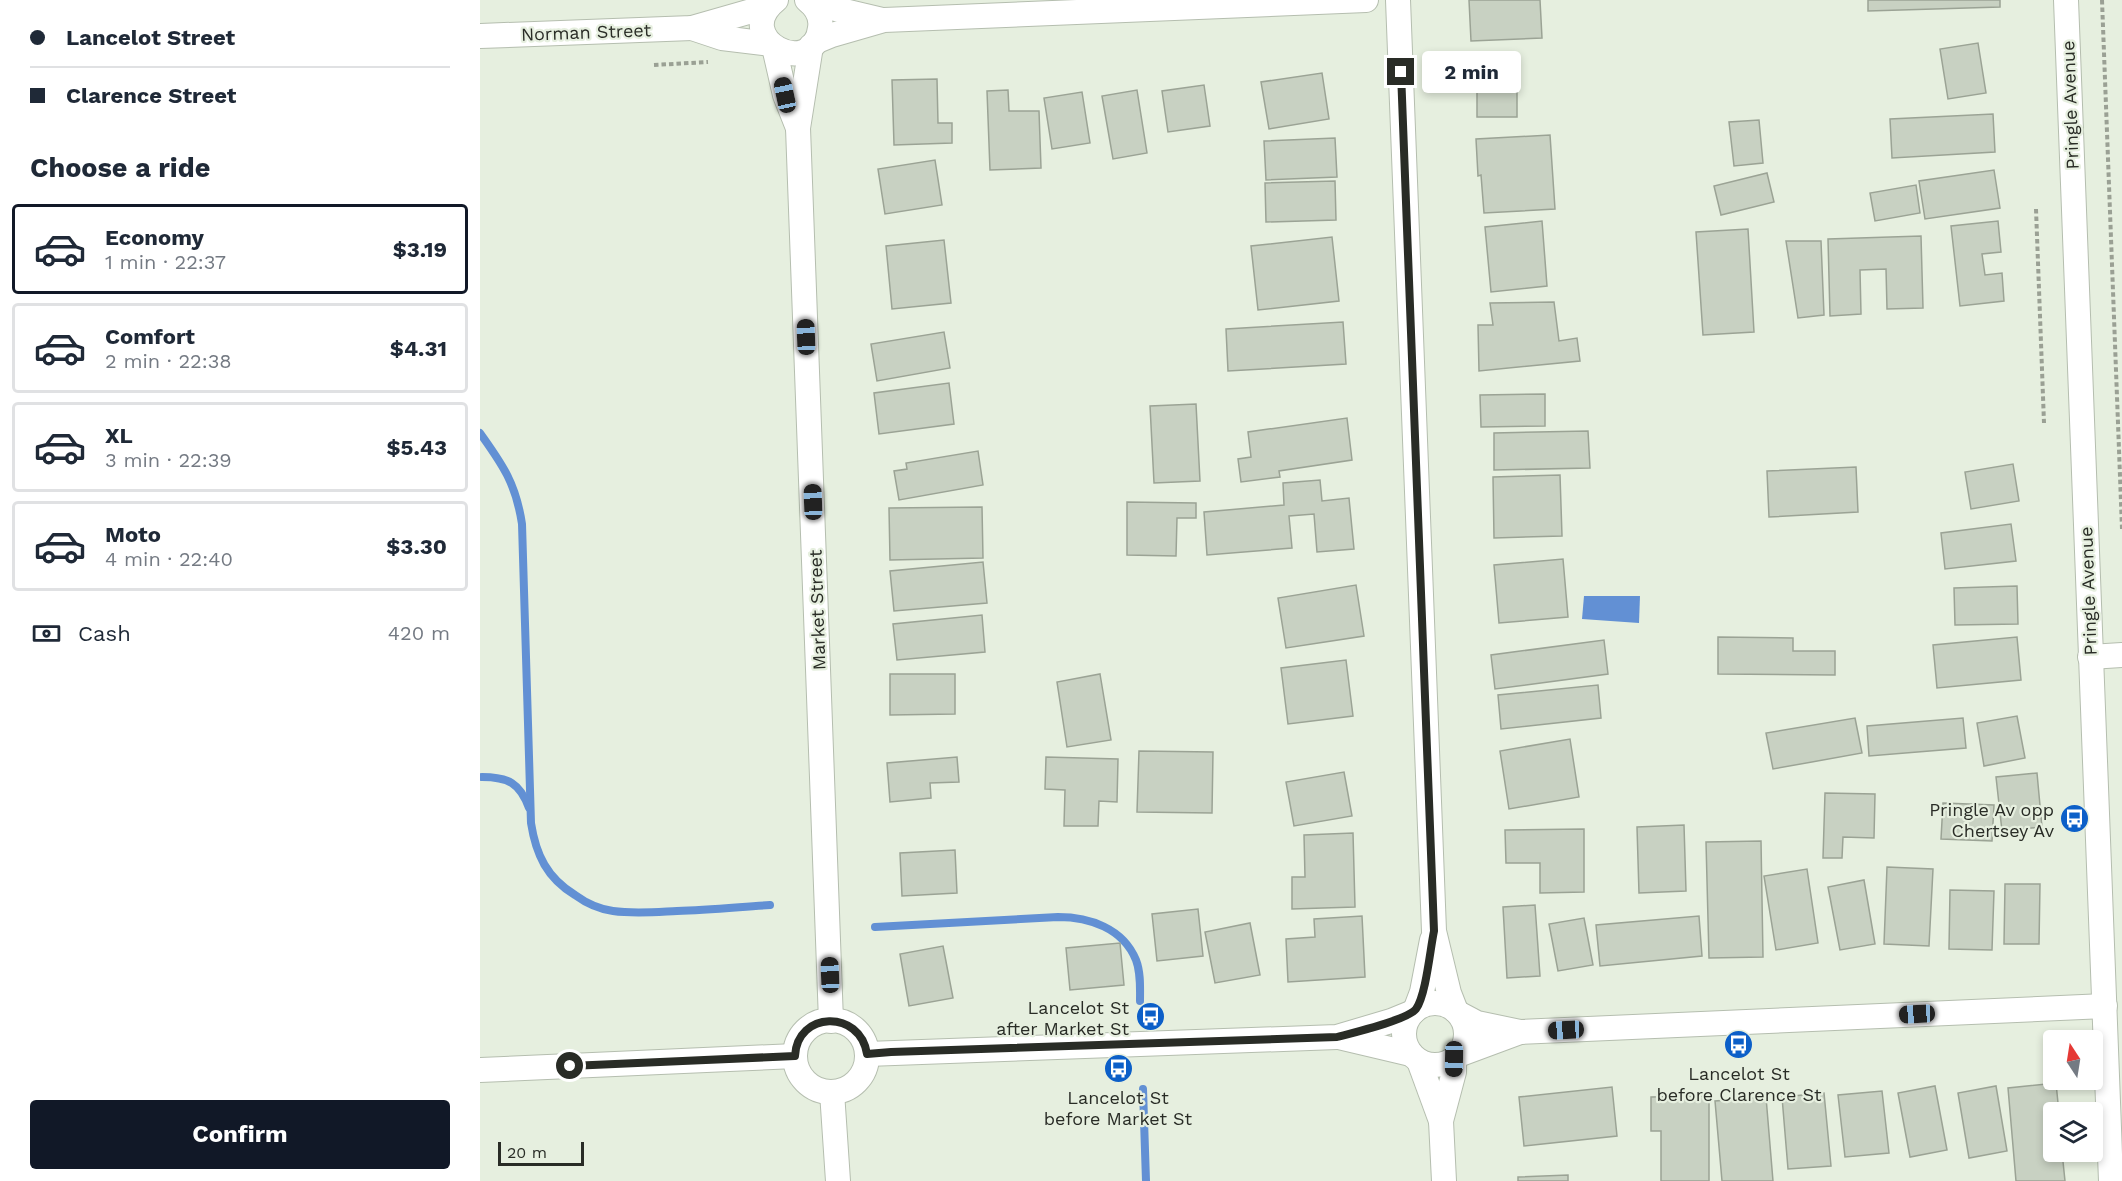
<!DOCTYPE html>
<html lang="en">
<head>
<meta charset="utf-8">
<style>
  :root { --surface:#fff; --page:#f2f2f3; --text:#1f2937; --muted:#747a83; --line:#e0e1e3; --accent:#111827 }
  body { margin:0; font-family:"Work Sans",sans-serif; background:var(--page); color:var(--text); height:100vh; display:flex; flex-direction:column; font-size:22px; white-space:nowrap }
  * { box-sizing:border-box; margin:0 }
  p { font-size:20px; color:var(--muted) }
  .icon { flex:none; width:33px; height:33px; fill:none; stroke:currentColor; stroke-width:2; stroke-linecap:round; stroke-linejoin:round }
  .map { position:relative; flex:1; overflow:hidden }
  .sheet { display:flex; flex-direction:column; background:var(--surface); width:480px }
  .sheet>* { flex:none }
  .guide { display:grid; align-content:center; height:132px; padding:0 30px; background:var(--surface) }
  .needle { width:39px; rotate:348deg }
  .fabs { position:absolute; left:1563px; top:1030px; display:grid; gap:12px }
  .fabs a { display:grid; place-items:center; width:60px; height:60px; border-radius:6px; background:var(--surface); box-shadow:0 3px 9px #0003; font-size:30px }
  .scale { position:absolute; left:18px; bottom:15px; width:86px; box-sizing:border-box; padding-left:6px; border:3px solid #292c26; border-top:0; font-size:16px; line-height:21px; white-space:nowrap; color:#292c26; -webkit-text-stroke:4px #e6efdf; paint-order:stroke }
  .end { position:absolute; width:27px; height:27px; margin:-14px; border:8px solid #292c26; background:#fff; box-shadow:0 0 0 3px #fff }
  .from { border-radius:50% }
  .bubble { position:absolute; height:42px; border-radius:6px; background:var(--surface); box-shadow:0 3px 9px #0003; font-size:20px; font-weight:700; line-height:42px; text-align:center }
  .car { position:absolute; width:18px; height:36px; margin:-18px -9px; border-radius:8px; box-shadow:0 0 4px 2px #0007; background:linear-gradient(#222 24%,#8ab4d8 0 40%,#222 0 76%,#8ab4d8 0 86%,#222 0) }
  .guide b { display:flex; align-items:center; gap:21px; height:57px; font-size:22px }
  .guide b+b { border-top:2px solid var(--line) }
  .guide i { width:15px; height:15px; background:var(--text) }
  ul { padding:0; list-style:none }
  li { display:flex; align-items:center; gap:18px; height:90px; margin:0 12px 9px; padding:0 18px; border:3px solid var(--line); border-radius:6px }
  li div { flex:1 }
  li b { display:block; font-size:22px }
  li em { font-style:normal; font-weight:700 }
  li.current { border-color:var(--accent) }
  li>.icon { width:54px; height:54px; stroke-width:1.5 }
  h2 { padding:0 30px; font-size:27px; line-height:72px }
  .pay { display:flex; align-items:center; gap:15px; height:66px; padding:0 30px; font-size:22px }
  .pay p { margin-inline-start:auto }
  .primary-button { display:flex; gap:12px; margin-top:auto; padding:12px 30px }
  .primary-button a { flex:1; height:69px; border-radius:6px; background:var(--accent); color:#fff; font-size:24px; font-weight:700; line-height:69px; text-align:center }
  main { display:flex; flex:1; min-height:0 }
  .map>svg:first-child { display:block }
  .water { fill:#6290d4 }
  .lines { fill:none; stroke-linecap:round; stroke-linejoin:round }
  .stream { stroke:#6290d4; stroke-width:8 }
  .building { fill:#c8d1c2; stroke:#9ba395; stroke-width:1.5 }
  .street-casing { stroke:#b5beaf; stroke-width:26 }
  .path { stroke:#9aa094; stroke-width:4; stroke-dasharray:4.5 3; stroke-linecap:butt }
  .street { stroke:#fff; stroke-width:24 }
  .route { stroke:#292c26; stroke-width:8 }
  .labels { text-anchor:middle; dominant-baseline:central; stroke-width:4.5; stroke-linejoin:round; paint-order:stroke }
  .street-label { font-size:18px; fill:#292c26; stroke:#e6efdf }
  .poi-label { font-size:18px; fill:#292c26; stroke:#e6efdf; text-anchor:end }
</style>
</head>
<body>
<main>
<section class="sheet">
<div class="guide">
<b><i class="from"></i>Lancelot Street</b>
<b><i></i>Clarence Street</b>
</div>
<h2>Choose a ride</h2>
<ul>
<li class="current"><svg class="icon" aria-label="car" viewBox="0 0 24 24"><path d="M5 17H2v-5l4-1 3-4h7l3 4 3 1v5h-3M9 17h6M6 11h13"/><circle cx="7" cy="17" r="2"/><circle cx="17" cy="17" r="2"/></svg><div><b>Economy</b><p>1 min · 22:37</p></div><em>$3.19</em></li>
<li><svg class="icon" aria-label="car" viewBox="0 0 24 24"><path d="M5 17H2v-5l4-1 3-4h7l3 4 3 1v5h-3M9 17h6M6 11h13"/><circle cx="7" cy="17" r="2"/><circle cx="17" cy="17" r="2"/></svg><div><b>Comfort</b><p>2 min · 22:38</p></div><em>$4.31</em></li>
<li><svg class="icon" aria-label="car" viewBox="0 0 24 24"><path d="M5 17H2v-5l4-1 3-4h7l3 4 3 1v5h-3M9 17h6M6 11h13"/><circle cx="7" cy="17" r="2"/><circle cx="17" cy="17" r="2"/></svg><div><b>XL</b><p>3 min · 22:39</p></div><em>$5.43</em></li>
<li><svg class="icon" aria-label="car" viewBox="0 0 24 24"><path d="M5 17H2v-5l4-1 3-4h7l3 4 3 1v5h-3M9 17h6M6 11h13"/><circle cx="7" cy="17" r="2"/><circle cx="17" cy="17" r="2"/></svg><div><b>Moto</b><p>4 min · 22:40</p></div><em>$3.30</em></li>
</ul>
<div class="pay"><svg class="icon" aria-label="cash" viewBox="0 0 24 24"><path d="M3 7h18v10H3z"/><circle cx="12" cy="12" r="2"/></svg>Cash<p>420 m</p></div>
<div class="primary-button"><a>Confirm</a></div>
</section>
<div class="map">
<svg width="1642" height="1181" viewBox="0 0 1642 1181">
  <rect width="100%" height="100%" fill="#e6efdf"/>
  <path class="water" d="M1104,596H1160L1159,623L1102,619Z"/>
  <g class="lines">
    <g class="stream">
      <path d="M0,433C23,465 36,484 42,524L51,823C56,855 67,878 95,895C106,903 118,909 133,911C154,914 176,912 197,911C228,910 259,907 290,905"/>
      <path d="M2,777C28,777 40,783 49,808"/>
      <path d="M395,927L578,917C609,917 643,928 656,960C661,973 660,988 660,1001"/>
      <path d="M663,1089L666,1181"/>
    </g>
  </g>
  <g class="building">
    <path d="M989,0H1060L1062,38L991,41Z"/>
    <path d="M1388,0H1520V7L1388,11Z"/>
    <path d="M1498,43L1506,93L1468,99L1460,49Z"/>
    <path d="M842,73L849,119L789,129L781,82Z"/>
    <rect x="997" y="73" width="40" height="44"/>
    <path d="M457,79L458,123H472V143L414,145L412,80Z"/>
    <path d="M724,85L730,126L688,132L682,91Z"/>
    <path d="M528,90L529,111H559L561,168L510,170L507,91Z"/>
    <path d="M657,90L667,153L633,159L622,96Z"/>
    <path d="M602,92L610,143L572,149L564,98Z"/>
    <path d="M1513,114L1515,152L1412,158L1410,119Z"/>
    <path d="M1279,120L1283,163L1254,166L1249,122Z"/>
    <path d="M1070,135L1075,209L1004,213L1001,175L998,176L996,139Z"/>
    <path d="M855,138L857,177L786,180L784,141Z"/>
    <path d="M455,160L462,205L405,214L398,169Z"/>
    <path d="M1514,170L1520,208L1445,219L1439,181Z"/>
    <path d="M1287,173L1294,202L1241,215L1234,186Z"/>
    <path d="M855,181L856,220L786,222L785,183Z"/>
    <path d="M1436,185L1440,213L1395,221L1390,193Z"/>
    <path d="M1062,221L1067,286L1011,292L1005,227Z"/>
    <path d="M1518,221L1521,252L1502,254L1505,275L1522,273L1524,301L1480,306L1471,226Z"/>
    <path d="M1268,229L1274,332L1223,335L1216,232Z"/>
    <path d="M1441,236L1443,308L1407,309L1406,269L1380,270L1381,314L1350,316L1348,239Z"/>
    <path d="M852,237L859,301L778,310L771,246Z"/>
    <path d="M464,240L471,303L412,309L406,246Z"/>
    <path d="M1306,241H1341L1344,315L1318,318Z"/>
    <path d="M1074,302L1079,341L1097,338L1100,361L999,371L998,325H1013L1010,303Z"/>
    <path d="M863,322L866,364L748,371L746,329Z"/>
    <path d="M464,332L470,368L397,381L391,344Z"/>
    <path d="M469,383L474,424L399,434L394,393Z"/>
    <path d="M1065,394V426L1001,427L1000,395Z"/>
    <path d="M716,404L720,481L674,483L670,406Z"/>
    <path d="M867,418L872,460L799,471L800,477L761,482L758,459L771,457L768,432Z"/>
    <path d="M1108,431L1110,468L1014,470V433Z"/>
    <path d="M498,451L503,485L419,500L414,471L427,469L426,463Z"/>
    <path d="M1533,464L1539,501L1491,509L1485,472Z"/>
    <path d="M1376,467L1378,512L1289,517L1287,471Z"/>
    <path d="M1080,475L1082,536L1014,538L1013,477Z"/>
    <path d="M840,480L842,501L869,498L874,549L837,552L834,514L809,516L812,548L727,555L724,512L804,505L803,483Z"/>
    <path d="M647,502L716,503V518H697L696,556L647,555Z"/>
    <path d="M502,507L503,558L410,560L409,508Z"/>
    <path d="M1531,524L1536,561L1465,569L1461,533Z"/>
    <path d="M1083,559L1088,617L1019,623L1014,565Z"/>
    <path d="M503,562L507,603L414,611L410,571Z"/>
    <path d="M876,585L884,636L806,648L798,598Z"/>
    <path d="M1537,586L1538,624L1475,625L1474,588Z"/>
    <path d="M502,615L505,652L417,660L413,624Z"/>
    <path d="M1238,637L1313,638V651H1355V675L1238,674Z"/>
    <path d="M1537,637L1541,680L1457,688L1453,645Z"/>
    <path d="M1124,640L1128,674L1015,689L1011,655Z"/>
    <path d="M866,660L873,716L808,724L801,668Z"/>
    <path d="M410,674H475V714L410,715Z"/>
    <path d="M620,674L631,740L587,747L577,682Z"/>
    <path d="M1118,685L1121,718L1021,729L1018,695Z"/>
    <path d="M1537,716L1545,758L1504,766L1497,723Z"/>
    <path d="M1375,718L1382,753L1293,769L1286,733Z"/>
    <path d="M1483,718L1486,748L1389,756L1387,726Z"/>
    <path d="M1090,739L1099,797L1029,809L1020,751Z"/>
    <path d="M659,751L733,752L732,813L657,812Z"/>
    <path d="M477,757L479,782L450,783L451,798L410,802L407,763Z"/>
    <path d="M566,757L638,759L637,802L619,801L618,826H584L585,790L565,789Z"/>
    <path d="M864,772L872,816L814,826L806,782Z"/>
    <path d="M1557,773L1562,827L1522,831L1516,777Z"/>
    <path d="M1345,793L1395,794L1394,838L1363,837L1362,858H1343Z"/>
    <path d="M1463,803L1514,805L1512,841L1461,839Z"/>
    <path d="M1204,825L1206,891L1159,893L1157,827Z"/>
    <path d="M1104,829V892L1060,893V863H1026L1025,830Z"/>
    <path d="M873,833L875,907L812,909V877H825L824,835Z"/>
    <path d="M1281,841L1283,957L1229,958L1226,842Z"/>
    <path d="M475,850L477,893L422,896L420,853Z"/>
    <path d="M1407,867L1453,869L1449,946L1404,944Z"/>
    <path d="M1327,869L1338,943L1296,950L1284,876Z"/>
    <path d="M1384,880L1395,944L1360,950L1348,887Z"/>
    <path d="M1525,884H1560L1559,944H1524Z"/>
    <path d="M1470,890L1514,891L1512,950L1469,949Z"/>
    <path d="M1055,905L1060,976L1027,978L1023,907Z"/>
    <path d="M718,909L723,956L677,961L672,914Z"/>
    <path d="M882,916L885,977L808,982L806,939L835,937L834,919Z"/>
    <path d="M1219,916L1222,956L1120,966L1116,925Z"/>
    <path d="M1104,918L1113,965L1078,971L1069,924Z"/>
    <path d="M770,923L780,975L735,983L725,932Z"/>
    <path d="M640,943L644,985L590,990L586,948Z"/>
    <path d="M463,946L473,998L429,1006L420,954Z"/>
    <path d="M1576,1083L1579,1113H1574V1152H1582L1585,1181H1536L1528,1088Z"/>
    <path d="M1455,1086L1467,1150L1430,1157L1418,1093Z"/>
    <path d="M1516,1086L1527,1151L1489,1158L1478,1093Z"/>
    <path d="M1132,1087L1137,1136L1044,1146L1039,1097Z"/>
    <path d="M1402,1091L1409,1153L1365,1157L1358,1095Z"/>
    <path d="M1344,1093L1351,1166L1308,1169L1302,1097Z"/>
    <path d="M1229,1096V1181H1181V1131H1171V1097Z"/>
    <path d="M1286,1097L1293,1181H1242L1235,1101Z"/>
    <path d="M1088,1175V1181H1038V1177Z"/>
  </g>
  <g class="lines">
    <defs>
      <g id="street">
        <path d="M296,0C249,38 333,82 340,28C342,16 336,7 327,0"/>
        <path d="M918,0L954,931L969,993L976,1011"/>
        <path d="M1586,0L1631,1181"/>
        <path d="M331,3L402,20"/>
        <path d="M212,28L242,38L290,44"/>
        <path d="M0,36L212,28L289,6"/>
        <path d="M335,42L352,35L404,20L886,0"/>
        <path d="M331,46L318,128L351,1021"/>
        <path d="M294,47L305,95L318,128"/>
        <path d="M1610,657L1642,655"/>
        <circle cx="955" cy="1034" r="31"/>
        <path d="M936,1008L942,992L952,940"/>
        <path d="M980,1014L997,1023L1040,1032L1625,1006"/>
        <circle cx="351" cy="1056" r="36"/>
        <path d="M859,1037L931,1054"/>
        <path d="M387,1054L857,1037L911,1021L933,1012"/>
        <path d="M978,1055L1040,1032"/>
        <path d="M939,1061L961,1121"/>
        <path d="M0,1070C105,1066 210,1060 315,1056"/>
        <path d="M352,1092L358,1181"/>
        <path d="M964,1181L961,1121L974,1072V1059"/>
      </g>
    </defs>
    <use href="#street" class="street-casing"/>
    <g class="path">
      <path d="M1622,0L1642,529"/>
      <path d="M174,65L228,62"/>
      <path d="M1556,209L1564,423"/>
    </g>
    <use href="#street" class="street"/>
  </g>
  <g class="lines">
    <path class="route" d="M90,1066C165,1063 240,1059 315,1056C317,1011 380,1009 387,1054L411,1052L857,1037C872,1033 927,1020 936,1009C946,995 950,950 954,931L921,72"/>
  </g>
  <defs>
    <symbol id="bus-disc" viewBox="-11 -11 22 22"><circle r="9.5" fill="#0c5fc8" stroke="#e6efdf"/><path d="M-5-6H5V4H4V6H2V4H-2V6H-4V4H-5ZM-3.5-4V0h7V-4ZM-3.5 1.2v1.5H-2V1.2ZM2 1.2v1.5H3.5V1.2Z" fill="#fff"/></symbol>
  </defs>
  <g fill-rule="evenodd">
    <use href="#bus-disc" x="1578" y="802" width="33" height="33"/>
    <use href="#bus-disc" x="654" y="1000" width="33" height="33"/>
    <use href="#bus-disc" x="1242" y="1028" width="33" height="33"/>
    <use href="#bus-disc" x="622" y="1052" width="33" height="33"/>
  </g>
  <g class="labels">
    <g class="street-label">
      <text transform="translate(106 32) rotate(-2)">Norman Street</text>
      <text transform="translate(1590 105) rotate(-92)">Pringle Avenue</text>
      <text transform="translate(1608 591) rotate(-92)">Pringle Avenue</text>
      <text transform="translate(337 610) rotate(-92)">Market Street</text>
    </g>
    <g class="poi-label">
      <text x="1574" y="809">Pringle Av opp<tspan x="1574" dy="21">Chertsey Av</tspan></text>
      <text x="649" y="1007">Lancelot St<tspan x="649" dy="21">after Market St</tspan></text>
      <text x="1259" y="1073" text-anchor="middle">Lancelot St<tspan x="1259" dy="21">before Clarence St</tspan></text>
      <text x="638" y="1097" text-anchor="middle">Lancelot St<tspan x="638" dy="21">before Market St</tspan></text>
    </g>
  </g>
</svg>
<div class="fabs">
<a><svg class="needle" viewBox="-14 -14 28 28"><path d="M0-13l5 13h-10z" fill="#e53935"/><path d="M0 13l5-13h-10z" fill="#747a83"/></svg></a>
<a><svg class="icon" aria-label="layers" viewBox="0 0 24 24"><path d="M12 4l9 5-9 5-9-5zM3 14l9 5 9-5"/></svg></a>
</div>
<div class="scale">20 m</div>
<i class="end from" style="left:90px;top:1066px"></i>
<i class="end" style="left:921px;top:72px"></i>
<div class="bubble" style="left:942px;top:51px;width:99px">2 min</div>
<i class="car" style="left:305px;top:95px;rotate:348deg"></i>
<i class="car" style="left:326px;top:337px;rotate:358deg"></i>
<i class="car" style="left:333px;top:502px;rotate:358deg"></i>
<i class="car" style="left:350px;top:975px;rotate:358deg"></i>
<i class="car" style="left:1437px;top:1014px;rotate:267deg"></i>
<i class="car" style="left:1086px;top:1030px;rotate:267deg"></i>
<i class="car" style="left:974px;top:1059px;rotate:181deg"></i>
</div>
</main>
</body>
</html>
